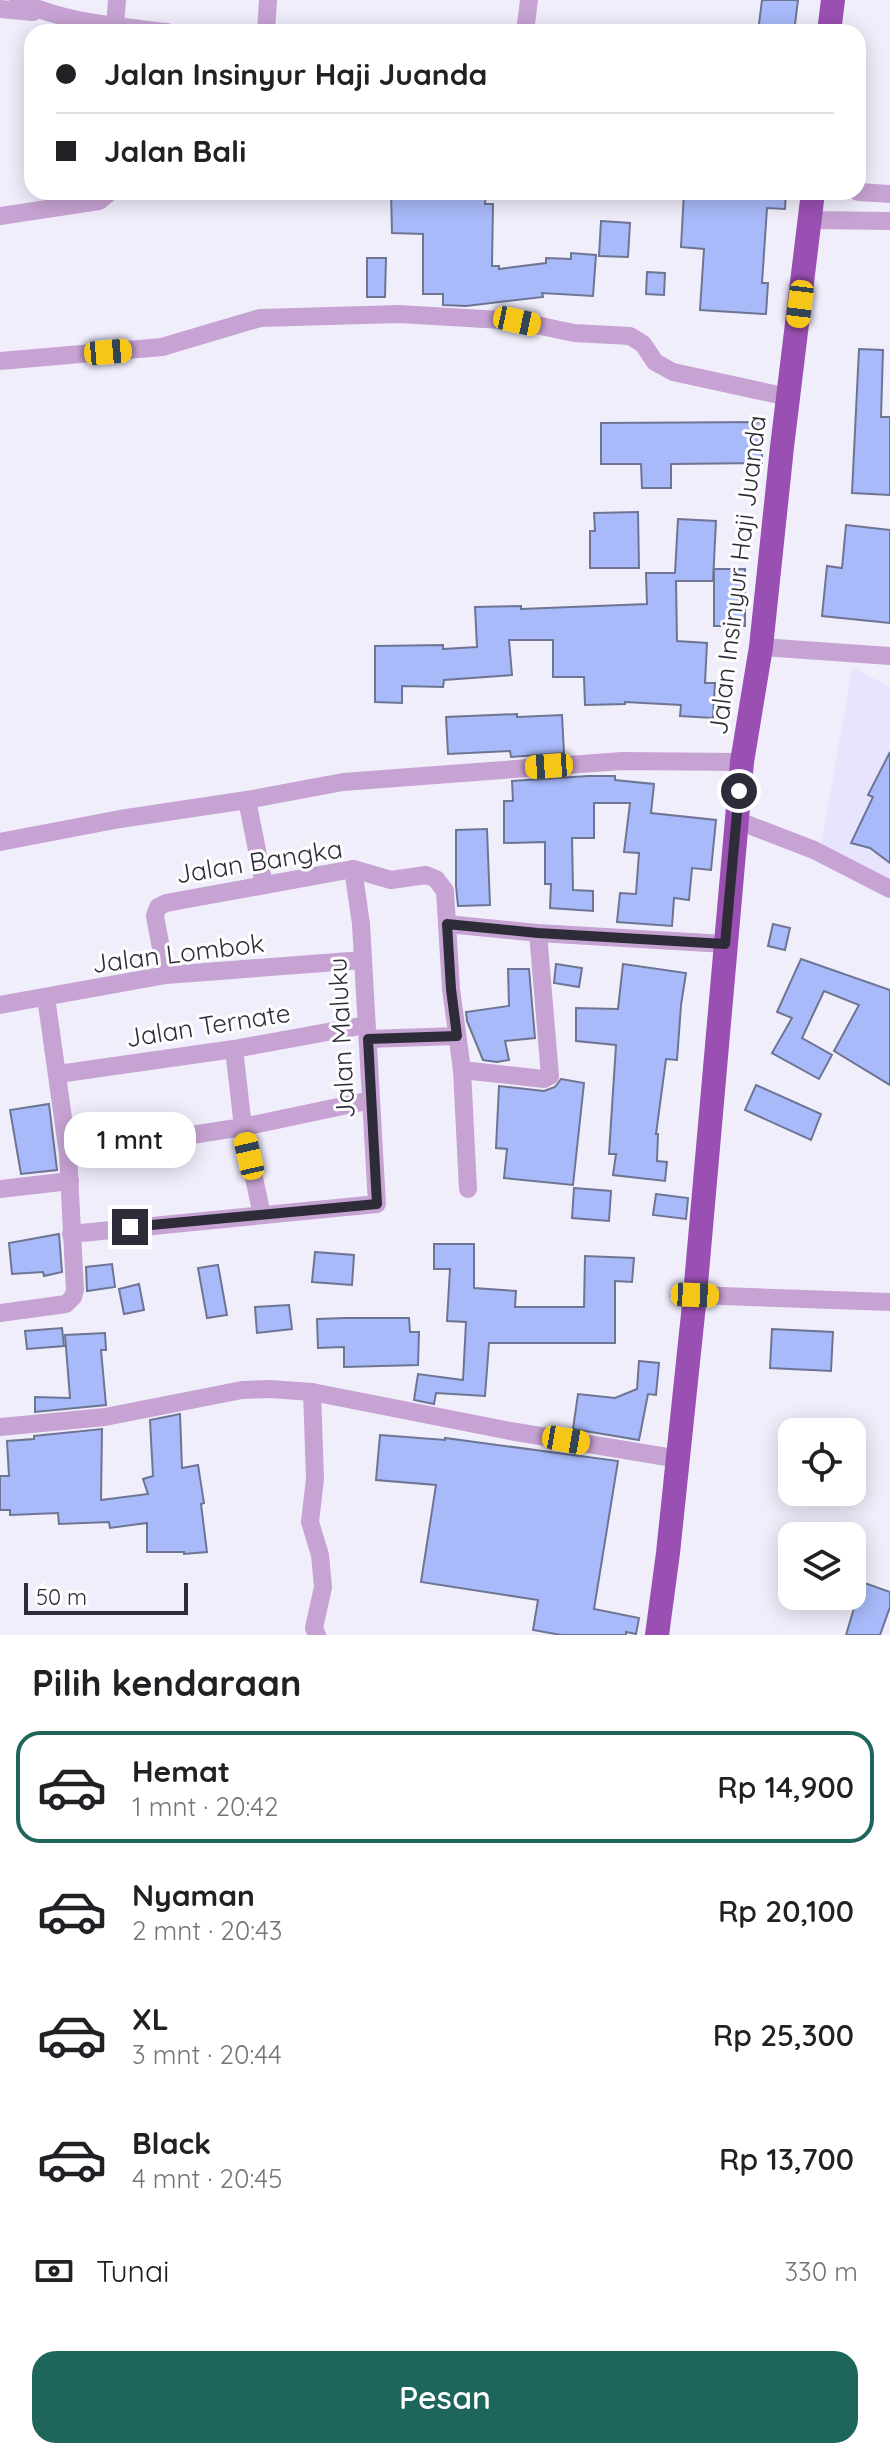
<!DOCTYPE html>
<html lang="id">
<head>
<meta charset="utf-8">
<style>
  :root { --surface:#fff; --page:#f6f6f6; --text:#202124; --muted:#757577; --line:#e0e0e0; --accent:#1e665c }
  body { margin:0; font-family:Quicksand,sans-serif; background:var(--page); color:var(--text); height:100vh; display:flex; flex-direction:column; font-size:30px; white-space:nowrap }
  * { box-sizing:border-box; margin:0 }
  p { font-size:26px; color:var(--muted) }
  .icon { flex:none; width:44px; height:44px; fill:none; stroke:currentColor; stroke-width:2; stroke-linecap:round; stroke-linejoin:round }
  .map { position:relative; height:1635px; overflow:hidden }
  .drawer { display:flex; flex-direction:column; background:var(--surface); flex:1 }
  .drawer>* { flex:none }
  .hud { position:absolute; left:24px; top:24px; width:842px; height:176px; border-radius:24px; box-shadow:0 4px 20px #0003; display:grid; align-content:center; height:176px; padding:0 32px; background:var(--surface) }
  .controls { position:absolute; left:778px; top:1418px; display:grid; gap:16px }
  .controls a { display:grid; place-items:center; width:88px; height:88px; border-radius:16px; background:var(--surface); box-shadow:0 4px 20px #0003; font-size:40px }
  .scale { position:absolute; left:24px; bottom:20px; width:164px; box-sizing:border-box; padding-left:8px; border:4px solid #2f2c3a; border-top:0; font-size:22px; line-height:28px; white-space:nowrap; color:#2f2c3a; -webkit-text-stroke:6px #fefefe; paint-order:stroke }
  .end { position:absolute; width:36px; height:36px; margin:-18px; border:10px solid #2f2c3a; background:#fff; box-shadow:0 0 0 4px #fff }
  .from { border-radius:50% }
  .bubble { position:absolute; height:56px; border-radius:24px; background:var(--surface); box-shadow:0 4px 20px #0003; font-size:26px; font-weight:600; line-height:56px; text-align:center }
  .car { position:absolute; width:24px; height:48px; margin:-24px -12px; border-radius:10px; box-shadow:0 0 6px 2px #0007; background:linear-gradient(#f5c518 24%,#345 0 40%,#f5c518 0 76%,#345 0 86%,#f5c518 0) }
  .hud b { display:flex; align-items:center; gap:28px; height:76px; font-size:30px }
  .hud b+b { border-top:2px solid var(--line) }
  .hud i { width:20px; height:20px; background:var(--text) }
  ul { padding:0; list-style:none }
  li { display:flex; align-items:center; gap:24px; height:112px; margin:0 16px 12px; padding:0 16px; border:4px solid transparent; border-radius:24px }
  li div { flex:1 }
  li b { display:block; font-size:30px }
  li em { font-style:normal; font-weight:600 }
  li.selected { border-color:var(--accent) }
  li>.icon { width:72px; height:72px; stroke-width:1.5 }
  h2 { padding:0 32px; font-size:36px; line-height:96px }
  .pay { display:flex; align-items:center; gap:20px; height:88px; padding:0 32px; font-size:30px }
  .pay p { margin-inline-start:auto }
  .primary-button { display:flex; gap:16px; margin-top:auto; padding:16px 32px }
  .primary-button a { flex:1; height:92px; border-radius:24px; background:var(--accent); color:#fff; font-size:32px; font-weight:600; line-height:92px; text-align:center }
  .map>svg:first-child { display:block }
  .built { fill:#e9e4fd }
  .building { fill:#a9bafa; stroke:#6d7593; stroke-width:2 }
  .lines { fill:none; stroke-linecap:round; stroke-linejoin:round }
  .minor { stroke:#c7a3d3; stroke-width:18 }
  .trunk { stroke:#9a50b2; stroke-width:24 }
  .route { stroke:#2f2c3a; stroke-width:10 }
  .labels { text-anchor:middle; dominant-baseline:central; stroke-width:6; stroke-linejoin:round; paint-order:stroke }
  .street-label { font-size:26px; fill:#2f2c3a; stroke:#fefefe }
</style>
</head>
<body>
<div class="map">
<svg width="890" height="1635" viewBox="0 0 890 1635">
  <rect width="100%" height="100%" fill="#f1eefc"/>
  <path class="built" d="M852,667L890,687V882L821,847Z"/>
  <g class="building">
    <path d="M762,0H798L794,32H758Z"/>
    <path d="M391,192H486L485,204H493L492,266H499V269L546,263V258L571,259V253L596,255L593,296L542,293L543,297L466,306L443,305V294H423V234L392,233Z"/>
    <path d="M684,192H786L785,209L767,208L762,283H768L766,314L700,310L704,249L681,247Z"/>
    <path d="M601,221L630,223L628,257L599,256Z"/>
    <path d="M367,258H386L385,297H367Z"/>
    <path d="M647,272L665,273L664,295L646,294Z"/>
    <path d="M859,349L883,350L881,417H890V495L852,493Z"/>
    <path d="M762,422V463L671,464V488H642L641,464H601V423Z"/>
    <path d="M638,512L639,568H590V531H595L594,513Z"/>
    <path d="M678,519L716,521L713,581H676L677,641L707,643L705,683H715L713,718L680,716L681,705L625,702V704L585,705L584,677H553V640H509L512,675L444,680L443,687L402,686V703L375,702V646L443,645V649L477,647L475,607L521,606V609L647,604L646,573H675Z"/>
    <path d="M846,525L890,530V623L822,616L827,566L842,568Z"/>
    <rect x="714" y="569" width="31" height="57"/>
    <path d="M517,714V717L562,715L564,753L511,757L510,751L448,754L446,717Z"/>
    <path d="M890,752V863L870,848L851,843L873,797L868,795Z"/>
    <path d="M588,776H615V780L654,784L651,813L716,820L711,870L692,868L689,900L674,898L672,926L617,922L620,893L636,894L639,853L624,852L630,803H594V838H572L573,890L593,891V911L550,908L551,884H545V842L504,843V801H513L512,781Z"/>
    <path d="M487,829L490,905L458,906L456,886V830Z"/>
    <path d="M773,924L790,928L785,950L768,946Z"/>
    <path d="M801,959L890,990V1085L834,1051L859,1005L824,991L802,1038L832,1055L819,1079L772,1053L792,1018L777,1012Z"/>
    <path d="M556,964L582,968L579,987L554,983Z"/>
    <path d="M623,964L686,973L681,1005L677,1060L666,1059L656,1134H658L657,1161L667,1162L665,1181L613,1175L616,1154H609L616,1045L576,1041V1008L618,1009Z"/>
    <path d="M508,969H529L535,1038L505,1041L509,1060L497,1062L483,1060L467,1021L466,1012L509,1006Z"/>
    <path d="M561,1079L584,1083L573,1185L504,1178L507,1149L496,1148L499,1086L544,1091L555,1087Z"/>
    <path d="M756,1085L821,1114L811,1140L745,1110Z"/>
    <path d="M49,1104L57,1170L21,1174L10,1110Z"/>
    <path d="M574,1188L611,1191L609,1221L572,1218Z"/>
    <path d="M656,1194L688,1198L686,1219L653,1215Z"/>
    <path d="M59,1234L62,1272L44,1276L43,1272L12,1274L9,1243Z"/>
    <path d="M434,1244H474V1288L516,1291L515,1307H584L585,1256L634,1258L632,1282L615,1281V1343H489L485,1396L436,1393L434,1404L414,1400L418,1374L463,1380L466,1322L447,1321L450,1269H434Z"/>
    <path d="M315,1252L354,1255L352,1285L312,1282Z"/>
    <path d="M112,1264L115,1287L87,1291L86,1267Z"/>
    <path d="M218,1265L227,1315L207,1318L198,1268Z"/>
    <path d="M139,1284L144,1310L124,1314L119,1289Z"/>
    <path d="M289,1305L292,1329L257,1333L255,1307Z"/>
    <path d="M345,1318H409L410,1332H419L418,1365L344,1367V1347L318,1348L317,1319Z"/>
    <path d="M62,1328L64,1346L27,1349L25,1331Z"/>
    <path d="M772,1329L833,1332L831,1371L770,1368Z"/>
    <path d="M105,1333L106,1350H101L106,1405L35,1412V1397L70,1398L65,1335Z"/>
    <path d="M639,1361L659,1363L656,1395L648,1394L639,1440L573,1429L578,1394L615,1398L637,1389Z"/>
    <path d="M180,1414L182,1468L198,1465L204,1503L201,1504L207,1552L184,1554V1552H147V1523L110,1528L109,1522L59,1524L58,1513L10,1515V1510H0V1476H9L7,1441L34,1439V1436L102,1429L101,1500L148,1494L143,1479L153,1476L150,1420Z"/>
    <path d="M380,1435L445,1440V1438L618,1461L594,1609L639,1618L636,1634L626,1632V1635H561L533,1630L538,1600L421,1582L436,1485L376,1480Z"/>
    <path d="M856,1580L890,1592V1607L880,1635H846L857,1598L852,1596Z"/>
  </g>
  <g class="lines">
    <g class="minor">
      <path d="M18,0C63,23 117,26 167,32"/>
      <path d="M0,9L33,12"/>
      <path d="M115,26L117,0"/>
      <path d="M266,32L268,0"/>
      <path d="M525,32L529,0"/>
      <path d="M858,192L890,194"/>
      <path d="M0,216L99,201L110,192"/>
      <path d="M809,220L890,221"/>
      <path d="M0,361L162,347L260,318L399,314L517,321L574,333L630,336L643,344L655,362L673,372L788,397"/>
      <path d="M761,647L890,656"/>
      <path d="M247,800L264,885"/>
      <path d="M736,820L814,850L890,889"/>
      <path d="M0,842L120,819L247,800L343,782L622,761L742,762"/>
      <path d="M447,924L538,933L725,944"/>
      <path d="M166,975L155,916L158,907L166,903L353,869L391,880L426,875L436,879L445,891L451,989L462,1070L468,1189"/>
      <path d="M0,1005L166,975L363,960"/>
      <path d="M368,1039L457,1036"/>
      <path d="M234,1049L243,1127L262,1215"/>
      <path d="M462,1070L544,1079L550,1076L538,933"/>
      <path d="M58,1074L234,1049L366,1025"/>
      <path d="M68,1154L243,1127L371,1100"/>
      <path d="M0,1189L70,1181"/>
      <path d="M71,1234L377,1204L361,924L353,869"/>
      <path d="M695,1295L890,1302"/>
      <path d="M0,1313L66,1304L73,1297L75,1290L68,1154L46,997"/>
      <path d="M312,1392L315,1479L310,1522L320,1555L323,1587L314,1628L317,1635"/>
      <path d="M0,1427L105,1417L242,1390L270,1389L312,1392L510,1431L679,1459"/>
    </g>
    <g class="trunk">
      <path d="M829,32L833,0"/>
      <path d="M657,1635L668,1553L695,1295L742,762L761,647L782,447L813,192"/>
    </g>
  </g>
  <g class="lines">
    <path class="route" d="M130,1227L377,1204L368,1039L457,1036L451,989L447,924L538,933L725,944L739,791"/>
  </g>
  <g class="labels">
    <g class="street-label">
      <text transform="translate(737 575) rotate(-83)">Jalan Insinyur Haji Juanda</text>
      <text transform="translate(259 861) rotate(-9)">Jalan Bangka</text>
      <text transform="translate(178 953) rotate(-7)">Jalan Lombok</text>
      <text transform="translate(208 1025) rotate(-9)">Jalan Ternate</text>
      <text transform="translate(341 1038) rotate(-93)">Jalan Maluku</text>
    </g>
  </g>
</svg>
<div class="controls">
<a><svg class="icon" aria-label="locate" viewBox="0 0 24 24"><circle cx="12" cy="12" r="6"/><path d="M12 2v4M12 18v4M2 12h4M18 12h4"/></svg></a>
<a><svg class="icon" aria-label="layers" viewBox="0 0 24 24"><path d="M12 4l9 5-9 5-9-5zM3 14l9 5 9-5"/></svg></a>
</div>
<div class="scale">50 m</div>
<i class="end from" style="left:739px;top:791px"></i>
<i class="end" style="left:130px;top:1227px"></i>
<div class="bubble" style="left:64px;top:1112px;width:132px">1 mnt</div>
<i class="car" style="left:800px;top:304px;rotate:187deg"></i>
<i class="car" style="left:517px;top:321px;rotate:102deg"></i>
<i class="car" style="left:108px;top:352px;rotate:85deg"></i>
<i class="car" style="left:549px;top:766px;rotate:266deg"></i>
<i class="car" style="left:249px;top:1156px;rotate:347deg"></i>
<i class="car" style="left:695px;top:1295px;rotate:92deg"></i>
<i class="car" style="left:566px;top:1440px;rotate:100deg"></i>
<div class="hud">
<b><i class="from"></i>Jalan Insinyur Haji Juanda</b>
<b><i></i>Jalan Bali</b>
</div>
</div>
<section class="drawer">
<h2>Pilih kendaraan</h2>
<ul>
<li class="selected"><svg class="icon" aria-label="car" viewBox="0 0 24 24"><path d="M5 17H2v-5l4-1 3-4h7l3 4 3 1v5h-3M9 17h6M6 11h13"/><circle cx="7" cy="17" r="2"/><circle cx="17" cy="17" r="2"/></svg><div><b>Hemat</b><p>1 mnt · 20:42</p></div><em>Rp 14,900</em></li>
<li><svg class="icon" aria-label="car" viewBox="0 0 24 24"><path d="M5 17H2v-5l4-1 3-4h7l3 4 3 1v5h-3M9 17h6M6 11h13"/><circle cx="7" cy="17" r="2"/><circle cx="17" cy="17" r="2"/></svg><div><b>Nyaman</b><p>2 mnt · 20:43</p></div><em>Rp 20,100</em></li>
<li><svg class="icon" aria-label="car" viewBox="0 0 24 24"><path d="M5 17H2v-5l4-1 3-4h7l3 4 3 1v5h-3M9 17h6M6 11h13"/><circle cx="7" cy="17" r="2"/><circle cx="17" cy="17" r="2"/></svg><div><b>XL</b><p>3 mnt · 20:44</p></div><em>Rp 25,300</em></li>
<li><svg class="icon" aria-label="car" viewBox="0 0 24 24"><path d="M5 17H2v-5l4-1 3-4h7l3 4 3 1v5h-3M9 17h6M6 11h13"/><circle cx="7" cy="17" r="2"/><circle cx="17" cy="17" r="2"/></svg><div><b>Black</b><p>4 mnt · 20:45</p></div><em>Rp 13,700</em></li>
</ul>
<div class="pay"><svg class="icon" aria-label="cash" viewBox="0 0 24 24"><path d="M3 7h18v10H3z"/><circle cx="12" cy="12" r="2"/></svg>Tunai<p>330 m</p></div>
<div class="primary-button"><a>Pesan</a></div>
</section>
</body>
</html>
